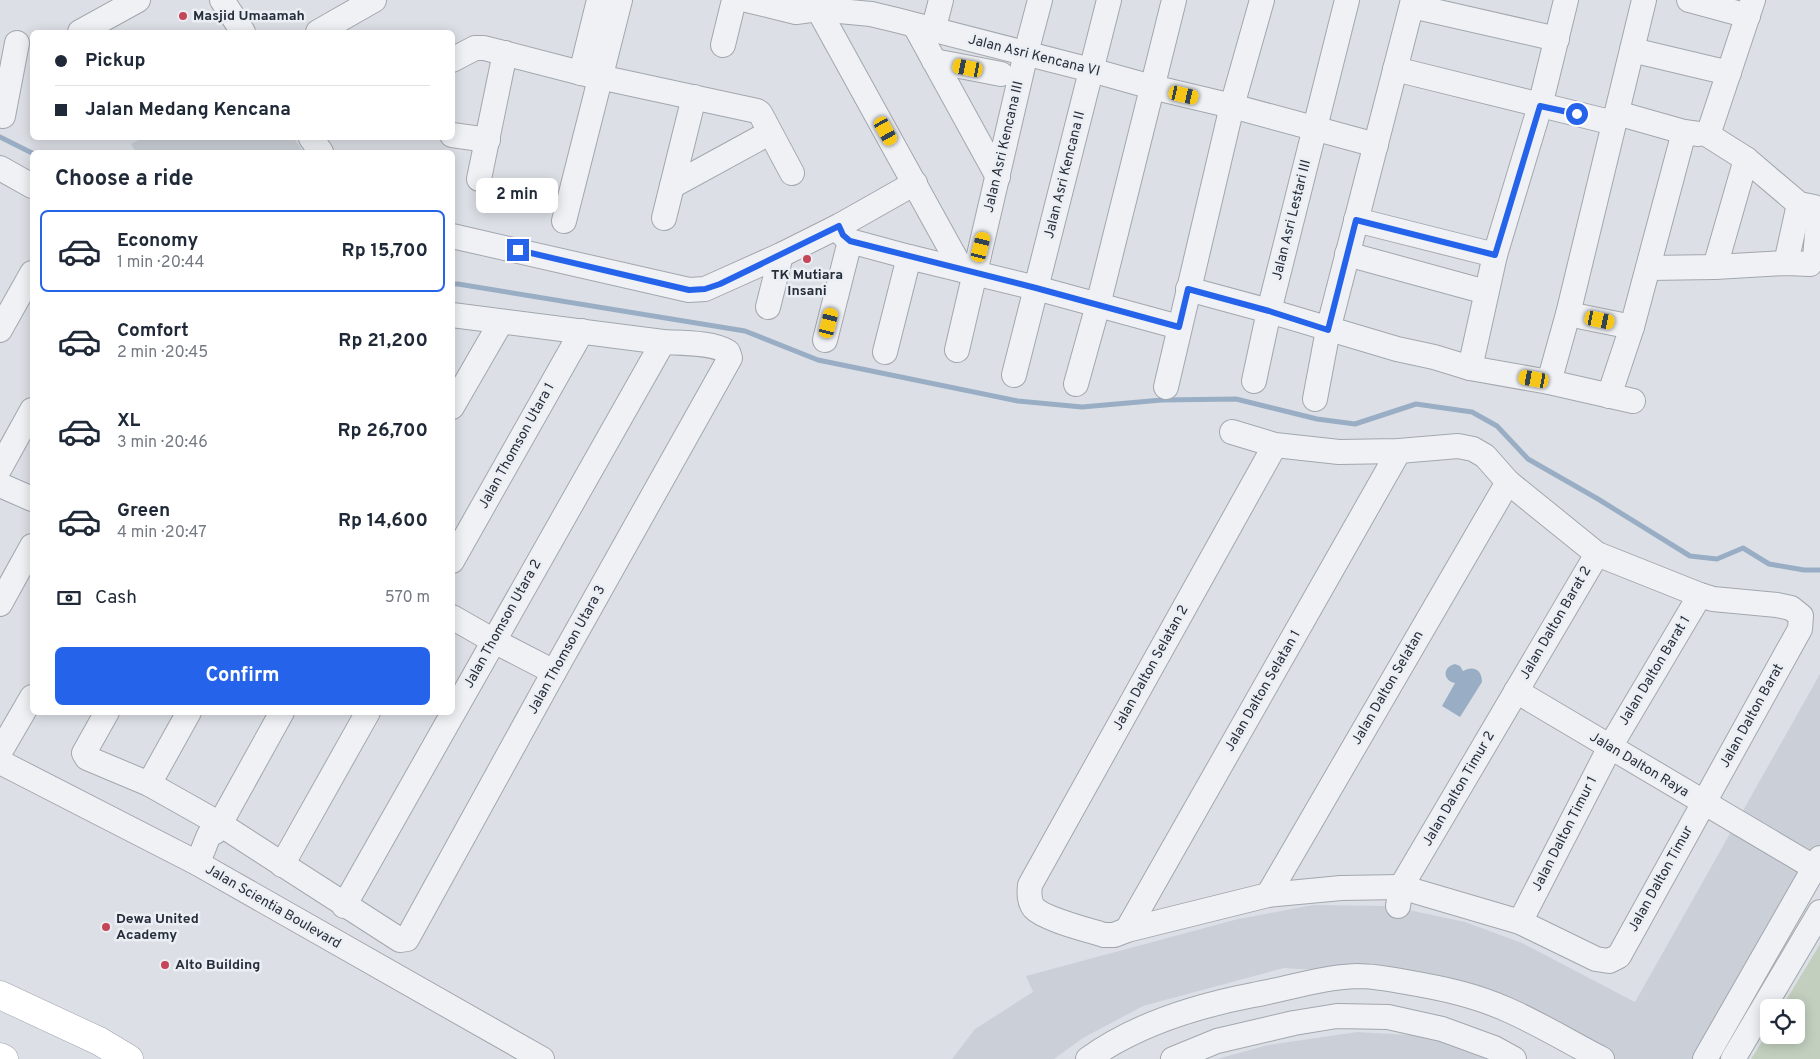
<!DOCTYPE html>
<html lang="en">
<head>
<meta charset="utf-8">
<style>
  :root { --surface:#fff; --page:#f6f6f7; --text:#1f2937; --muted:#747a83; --line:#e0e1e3; --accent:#2563eb }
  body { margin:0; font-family:Overpass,sans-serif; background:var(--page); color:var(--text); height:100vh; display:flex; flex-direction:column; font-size:19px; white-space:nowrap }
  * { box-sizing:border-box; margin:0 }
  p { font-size:16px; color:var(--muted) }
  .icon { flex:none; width:28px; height:28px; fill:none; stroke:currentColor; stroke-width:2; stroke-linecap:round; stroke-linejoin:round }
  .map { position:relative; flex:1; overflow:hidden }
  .drawer { position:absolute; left:30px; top:150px; width:425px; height:565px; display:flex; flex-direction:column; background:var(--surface); border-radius:8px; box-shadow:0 2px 12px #0003 }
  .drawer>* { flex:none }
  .guide { position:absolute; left:30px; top:30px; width:425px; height:110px; border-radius:8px; box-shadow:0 2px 12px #0003; display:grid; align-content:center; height:110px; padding:0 25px; background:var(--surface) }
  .buttons { position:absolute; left:1760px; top:999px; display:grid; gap:10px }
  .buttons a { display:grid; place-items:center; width:45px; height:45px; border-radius:8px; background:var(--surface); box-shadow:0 2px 12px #0003; font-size:25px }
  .end { position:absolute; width:22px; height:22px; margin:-11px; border:6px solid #2563eb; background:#fff; box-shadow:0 0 0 2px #fff }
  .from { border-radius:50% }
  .bubble { position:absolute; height:35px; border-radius:8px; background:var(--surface); box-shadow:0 2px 12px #0003; font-size:16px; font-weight:700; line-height:35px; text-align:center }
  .car { position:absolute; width:15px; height:30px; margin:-15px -8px; border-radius:6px; box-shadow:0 0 4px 1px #0007; background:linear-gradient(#f5c518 24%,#345 0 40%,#f5c518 0 76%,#345 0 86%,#f5c518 0) }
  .guide b { display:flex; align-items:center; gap:18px; height:48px; font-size:19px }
  .guide b+b { border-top:1px solid var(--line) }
  .guide i { width:12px; height:12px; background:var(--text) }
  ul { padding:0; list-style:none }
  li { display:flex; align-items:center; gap:15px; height:82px; margin:0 10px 8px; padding:0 15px; border:2px solid transparent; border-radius:8px }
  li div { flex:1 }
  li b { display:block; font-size:19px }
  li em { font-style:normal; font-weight:700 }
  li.current { border-color:var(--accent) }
  li>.icon { width:45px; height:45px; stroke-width:1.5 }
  h2 { padding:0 25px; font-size:22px; line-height:60px }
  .pay { display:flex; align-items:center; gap:12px; height:55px; padding:0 25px; font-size:19px }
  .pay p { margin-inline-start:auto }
  .cta { display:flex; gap:10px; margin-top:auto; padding:10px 25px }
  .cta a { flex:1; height:58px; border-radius:8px; background:var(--accent); color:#fff; font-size:20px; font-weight:700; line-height:58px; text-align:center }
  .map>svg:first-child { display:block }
  .built { fill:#cbcfd7 }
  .green { fill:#c2cfbe }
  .water { fill:#99aec4 }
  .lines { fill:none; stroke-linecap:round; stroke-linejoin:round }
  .stream { stroke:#99aec4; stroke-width:5 }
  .minor-casing { stroke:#a2a7af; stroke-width:26 }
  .major-casing { stroke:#9ca4b1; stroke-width:29 }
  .minor { stroke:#eff1f4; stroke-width:24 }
  .major { stroke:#fff; stroke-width:28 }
  .route { stroke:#2563eb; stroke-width:6 }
  .poi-dot { fill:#c64659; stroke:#ebeff4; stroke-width:2 }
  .labels { text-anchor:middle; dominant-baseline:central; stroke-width:5; stroke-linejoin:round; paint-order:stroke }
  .poi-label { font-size:14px; font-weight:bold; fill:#272e3b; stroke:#ebeff4; text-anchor:start }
  .street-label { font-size:14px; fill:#272e3b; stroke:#ebeff4 }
</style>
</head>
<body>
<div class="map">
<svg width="1820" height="1059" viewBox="0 0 1820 1059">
  <rect width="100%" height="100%" fill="#dce0e6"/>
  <g class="built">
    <path d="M143,138H294L303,152H136L131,144Z"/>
    <path d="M1820,674V849L1693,1059H1613L1375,974L1284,968L1143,1006L1083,1038L1054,1059H952L975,1029L1033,992L1026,976L1238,919L1313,905L1390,906L1465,922L1522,943L1635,1002Z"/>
    <path d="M1357,1032L1410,1035L1440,1041L1487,1059H1217L1268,1045Z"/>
  </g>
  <path class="green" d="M1820,944V1059H1751L1769,1030V1035H1796V1008L1782,1007Z"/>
  <path class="water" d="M1455,664L1460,666L1463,671C1474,665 1482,670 1482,682L1460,717L1442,706L1455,683C1443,681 1442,667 1455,664Z"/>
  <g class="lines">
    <g class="stream">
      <path d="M0,137L32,153"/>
      <path d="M452,284H458L745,331L818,360L1018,401L1082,407L1162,400L1236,399L1317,419L1355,424L1416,404L1472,412L1497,426L1528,459L1598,499L1690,556L1717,559L1743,548L1769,564L1804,570H1820"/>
    </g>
    <defs>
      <g id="minor">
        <path d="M222,0L243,32"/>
        <path d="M747,0L796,12L818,9L871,14L896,20L1091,70L1152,87L1232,106L1376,145"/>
        <path d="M813,0L962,270"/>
        <path d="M1689,0L1748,16"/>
        <path d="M1412,6L1557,39"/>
        <path d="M915,26L998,177"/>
        <path d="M933,31L941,0"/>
        <path d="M80,32L138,0"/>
        <path d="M318,32L374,0"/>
        <path d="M723,45L734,0"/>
        <path d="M1632,50L1729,73"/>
        <path d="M452,60L475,48H484L581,73L757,111L760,113L792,173"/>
        <path d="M934,61L1001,74"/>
        <path d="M1395,69L1614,123"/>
        <path d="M581,73L599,0"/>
        <path d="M1617,113L1684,132L1699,134"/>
        <path d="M3,116L17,43"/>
        <path d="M452,135L488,140"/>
        <path d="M311,138L321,152"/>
        <path d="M0,168L32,186"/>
        <path d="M479,179L505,53"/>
        <path d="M672,186L769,133"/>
        <path d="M664,218L694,97"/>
        <path d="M1356,220L1495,255"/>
        <path d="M564,221L620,0"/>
        <path d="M839,226L843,235L850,241L909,257L1036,288L1179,327"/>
        <path d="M452,236L689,290L705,289L781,255L839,226L915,183"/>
        <path d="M1347,254L1486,292"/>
        <path d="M1786,263L1799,204"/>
        <path d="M1715,267L1746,159"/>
        <path d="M1648,268L1715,267L1786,263L1810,264L1815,258L1817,235L1818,214L1817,210L1814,207L1799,204L1746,159L1708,135L1753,0"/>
        <path d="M1188,289L1269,311L1397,349L1434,357L1470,368L1549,382L1633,401"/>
        <path d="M768,307L781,255"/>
        <path d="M1568,314L1632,327"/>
        <path d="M0,330L32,273"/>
        <path d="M825,340L850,241"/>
        <path d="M957,350L1026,53L1040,0"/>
        <path d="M885,352L909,257"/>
        <path d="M1470,368L1495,255L1540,106L1566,0"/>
        <path d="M1014,375L1109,0"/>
        <path d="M1254,381L1269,311L1347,0"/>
        <path d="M1549,382L1568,314L1644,0"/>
        <path d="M1076,384L1098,305L1174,0"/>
        <path d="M1166,387L1232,106L1262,0"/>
        <path d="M1609,396L1632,327L1684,132"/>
        <path d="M1315,399L1328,330L1413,0"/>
        <path d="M452,407L501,322"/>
        <path d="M1232,432L1275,445L1339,452L1399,451L1458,446L1473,449L1485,456L1508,482L1597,554L1700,595L1713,599L1777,605L1791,608L1801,616L1800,629L1619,956L1609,961L1596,959L1520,922L1401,887L1341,888L1268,895L1127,930L1114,935H1104C1088,930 1044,919 1034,908C1029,902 1029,893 1030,885L1275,445"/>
        <path d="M0,468L32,410"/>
        <path d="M0,485L32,499"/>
        <path d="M452,561L582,331"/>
        <path d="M0,604L32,546"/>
        <path d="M452,617L494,641L554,672"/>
        <path d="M1516,691L1820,871"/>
        <path d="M107,712L84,753L87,758L149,784L220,824L400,940L407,939L554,672L730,358L728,352C713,342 681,343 663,342L452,315"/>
        <path d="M0,752L32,697"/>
        <path d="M0,762L197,863L542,1059"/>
        <path d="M149,784L189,712"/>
        <path d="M197,863C202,854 205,844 209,835L215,832L220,824L282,712"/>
        <path d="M282,865L368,712"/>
        <path d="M1268,895L1508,482"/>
        <path d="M344,906L663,342"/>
        <path d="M1398,906L1401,887L1597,554"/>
        <path d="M1520,922L1610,747L1700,595"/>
        <path d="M1127,930L1399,451"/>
        <path d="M1088,1059C1135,1025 1196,1006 1253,995C1287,989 1322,977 1357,976C1373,976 1390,979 1406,982C1441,988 1475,995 1508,1010C1540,1024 1571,1043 1602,1059"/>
        <path d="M1173,1059L1217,1041L1294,1023L1337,1016L1388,1017L1442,1029L1494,1048L1514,1059"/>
        <path d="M1705,1059L1820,858"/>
        <path d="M1733,1059L1820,912"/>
      </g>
      <g id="major">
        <path d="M0,995L99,1041L129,1059"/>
        <path d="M0,1057L4,1059"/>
      </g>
    </defs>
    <use href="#minor" class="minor-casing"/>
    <use href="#major" class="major-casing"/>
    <use href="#minor" class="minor"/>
    <use href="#major" class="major"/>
  </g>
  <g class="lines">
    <path class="route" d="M518,250L689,290L705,289L720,284L839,226L843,235L850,241L1036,288L1179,327L1188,289L1269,311L1328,330L1356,220L1495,255L1540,106L1577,114"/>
  </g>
  <g class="poi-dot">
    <circle cx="183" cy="16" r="5"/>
    <circle cx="807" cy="259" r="5"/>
    <circle cx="106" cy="927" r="5"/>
    <circle cx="165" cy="965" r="5"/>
  </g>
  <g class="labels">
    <g class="poi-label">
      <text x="193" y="16">Masjid Umaamah</text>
      <text x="807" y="275" text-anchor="middle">TK Mutiara<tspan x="807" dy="16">Insani</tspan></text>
      <text x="116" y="919">Dewa United<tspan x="116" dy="16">Academy</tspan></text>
      <text x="175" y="965">Alto Building</text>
    </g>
    <g class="street-label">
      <text transform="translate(1034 56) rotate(14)">Jalan Asri Kencana VI</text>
      <text transform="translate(1004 147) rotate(-77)">Jalan Asri Kencana III</text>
      <text transform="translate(1065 175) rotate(-76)">Jalan Asri Kencana II</text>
      <text transform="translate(1292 220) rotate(-76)">Jalan Asri Lestari III</text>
      <text transform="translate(517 446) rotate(-61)">Jalan Thomson Utara 1</text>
      <text transform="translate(1556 623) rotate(-60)">Jalan Dalton Barat 2</text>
      <text transform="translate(503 624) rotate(-61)">Jalan Thomson Utara 2</text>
      <text transform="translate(567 650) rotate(-61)">Jalan Thomson Utara 3</text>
      <text transform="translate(1151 668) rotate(-61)">Jalan Dalton Selatan 2</text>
      <text transform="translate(1655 671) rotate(-59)">Jalan Dalton Barat 1</text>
      <text transform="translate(1388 688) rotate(-60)">Jalan Dalton Selatan</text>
      <text transform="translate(1263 691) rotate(-60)">Jalan Dalton Selatan 1</text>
      <text transform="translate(1752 716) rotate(-61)">Jalan Dalton Barat</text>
      <text transform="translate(1639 765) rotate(31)">Jalan Dalton Raya</text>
      <text transform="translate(1459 789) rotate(-60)">Jalan Dalton Timur 2</text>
      <text transform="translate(1565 834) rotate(-63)">Jalan Dalton Timur 1</text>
      <text transform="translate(1661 879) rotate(-61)">Jalan Dalton Timur</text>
      <text transform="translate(273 907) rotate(30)">Jalan Scientia Boulevard</text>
    </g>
  </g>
</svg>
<div class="buttons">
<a><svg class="icon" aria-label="locate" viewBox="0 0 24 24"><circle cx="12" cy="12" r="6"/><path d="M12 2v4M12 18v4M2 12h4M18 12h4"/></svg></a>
</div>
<i class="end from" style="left:1577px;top:114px"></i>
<i class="end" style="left:518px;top:250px"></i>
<div class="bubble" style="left:476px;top:178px;width:82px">2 min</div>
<i class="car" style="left:968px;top:68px;rotate:281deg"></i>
<i class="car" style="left:1184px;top:95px;rotate:103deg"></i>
<i class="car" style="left:886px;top:131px;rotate:151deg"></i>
<i class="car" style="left:981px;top:247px;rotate:14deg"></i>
<i class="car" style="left:1600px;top:320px;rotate:102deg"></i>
<i class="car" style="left:829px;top:323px;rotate:14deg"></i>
<i class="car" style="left:1534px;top:379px;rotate:280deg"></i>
<div class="guide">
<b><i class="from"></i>Pickup</b>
<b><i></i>Jalan Medang Kencana</b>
</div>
<section class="drawer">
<h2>Choose a ride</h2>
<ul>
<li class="current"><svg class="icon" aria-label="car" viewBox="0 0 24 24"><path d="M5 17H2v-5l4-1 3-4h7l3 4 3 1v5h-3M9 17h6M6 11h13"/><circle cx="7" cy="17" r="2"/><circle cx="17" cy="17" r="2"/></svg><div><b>Economy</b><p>1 min · 20:44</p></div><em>Rp 15,700</em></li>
<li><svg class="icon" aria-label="car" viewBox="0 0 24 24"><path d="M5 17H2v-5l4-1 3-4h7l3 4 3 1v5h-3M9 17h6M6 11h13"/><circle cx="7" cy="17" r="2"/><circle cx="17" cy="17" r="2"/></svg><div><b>Comfort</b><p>2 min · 20:45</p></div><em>Rp 21,200</em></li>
<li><svg class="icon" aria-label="car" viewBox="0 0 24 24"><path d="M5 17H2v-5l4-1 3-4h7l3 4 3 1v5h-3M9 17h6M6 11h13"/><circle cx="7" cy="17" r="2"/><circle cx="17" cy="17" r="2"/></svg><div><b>XL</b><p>3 min · 20:46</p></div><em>Rp 26,700</em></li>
<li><svg class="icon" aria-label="car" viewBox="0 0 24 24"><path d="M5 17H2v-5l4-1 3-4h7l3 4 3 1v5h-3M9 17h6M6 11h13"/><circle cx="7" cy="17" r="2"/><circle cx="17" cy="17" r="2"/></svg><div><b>Green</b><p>4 min · 20:47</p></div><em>Rp 14,600</em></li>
</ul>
<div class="pay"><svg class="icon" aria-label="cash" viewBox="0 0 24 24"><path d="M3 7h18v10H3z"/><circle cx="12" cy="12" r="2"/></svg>Cash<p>570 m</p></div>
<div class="cta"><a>Confirm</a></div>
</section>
</div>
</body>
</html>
